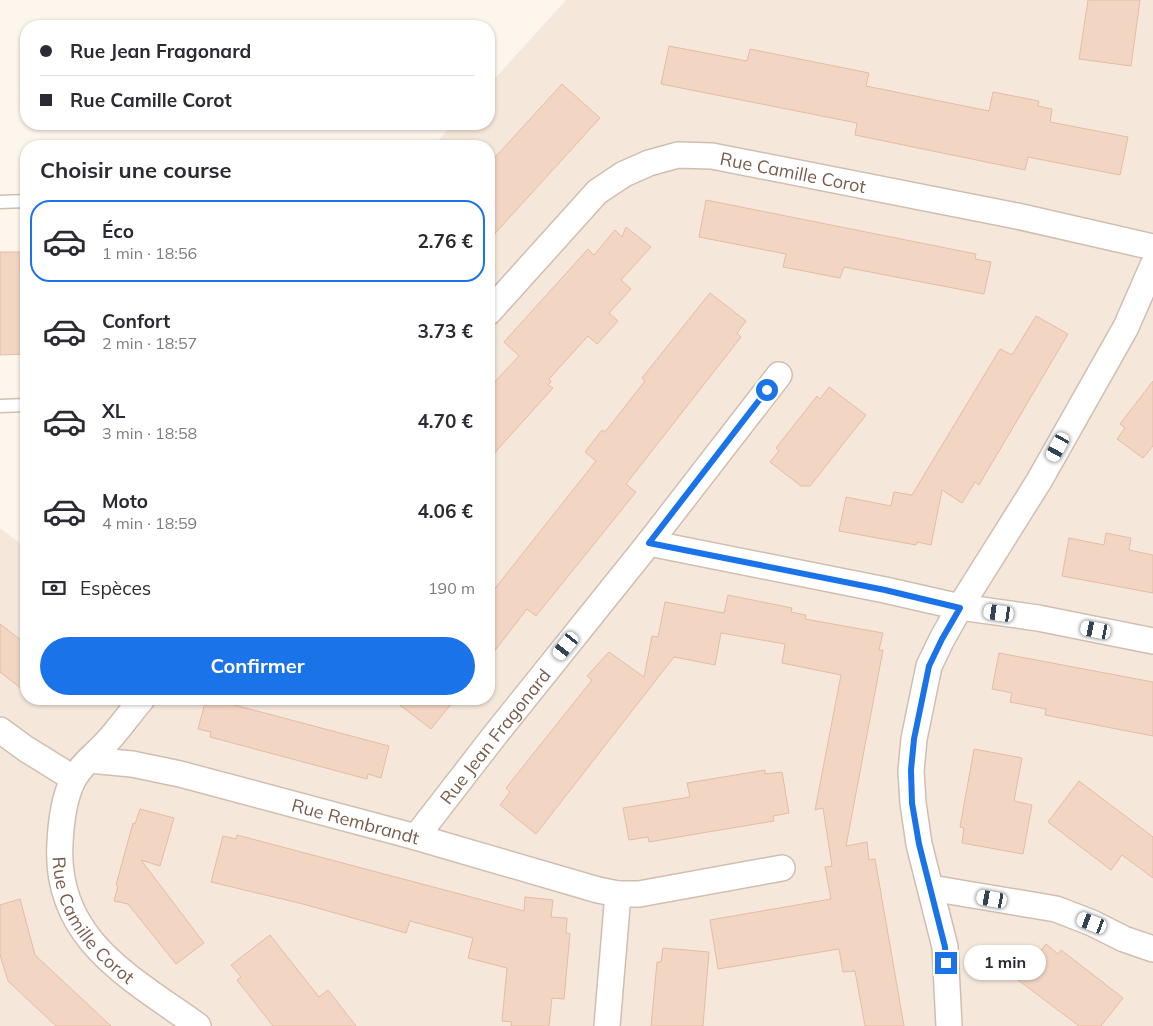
<!DOCTYPE html>
<html lang="fr">
<head>
<meta charset="utf-8">
<style>
  :root { --surface:#fff; --page:#f2f2f3; --text:#2b2b33; --muted:#7c7c81; --line:#e1e1e2; --accent:#1a73e8 }
  body { margin:0; font-family:Mulish,sans-serif; background:var(--page); color:var(--text); height:100vh; display:flex; flex-direction:column; font-size:19px; white-space:nowrap }
  * { box-sizing:border-box; margin:0 }
  p { font-size:16px; color:var(--muted) }
  .icon { flex:none; width:28px; height:28px; fill:none; stroke:currentColor; stroke-width:2; stroke-linecap:round; stroke-linejoin:round }
  .map { position:relative; flex:1; overflow:hidden }
  .details { position:absolute; left:20px; top:140px; width:475px; height:565px; display:flex; flex-direction:column; background:var(--surface); border-radius:20px; box-shadow:0 1px 4px #0004 }
  .details>* { flex:none }
  .top-card { position:absolute; left:20px; top:20px; width:475px; height:110px; border-radius:20px; box-shadow:0 1px 4px #0004; display:grid; align-content:center; height:110px; padding:0 20px; background:var(--surface) }
  .end { position:absolute; width:22px; height:22px; margin:-11px; border:6px solid #1a73e8; background:#fff; box-shadow:0 0 0 2px #fff }
  .from { border-radius:50% }
  .bubble { position:absolute; height:35px; border-radius:18px; background:var(--surface); box-shadow:0 1px 4px #0004; font-size:16px; font-weight:700; line-height:35px; text-align:center }
  .car { position:absolute; width:15px; height:30px; margin:-15px -8px; border-radius:6px; box-shadow:0 0 4px 1px #0007; background:linear-gradient(#fff 24%,#345 0 40%,#fff 0 76%,#345 0 86%,#fff 0) }
  .top-card b { display:flex; align-items:center; gap:18px; height:48px; font-size:19px }
  .top-card b+b { border-top:1px solid var(--line) }
  .top-card i { width:12px; height:12px; background:var(--text) }
  ul { padding:0; list-style:none }
  li { display:flex; align-items:center; gap:15px; height:82px; margin:0 10px 8px; padding:0 10px; border:2px solid transparent; border-radius:20px }
  li div { flex:1 }
  li b { display:block; font-size:19px }
  li em { font-style:normal; font-weight:700 }
  li.selected { border-color:var(--accent) }
  li>.icon { width:45px; height:45px; stroke-width:1.5 }
  h2 { padding:0 20px; font-size:22px; line-height:60px }
  .pay { display:flex; align-items:center; gap:12px; height:55px; padding:0 20px; font-size:19px }
  .pay p { margin-inline-start:auto }
  .primary-button { display:flex; gap:10px; margin-top:auto; padding:10px 20px }
  .primary-button a { flex:1; height:58px; border-radius:30px; background:var(--accent); color:#fff; font-size:20px; font-weight:700; line-height:58px; text-align:center }
  .map>svg:first-child { display:block }
  .residential { fill:#f5e8da }
  .building { fill:#f3d5c3; stroke:#e6bba3 }
  .lines { fill:none; stroke-linecap:round; stroke-linejoin:round }
  .service-casing { stroke:#d1beb0; stroke-width:15 }
  .minor-casing { stroke:#d1beb0; stroke-width:28 }
  .service { stroke:#fff; stroke-width:12 }
  .minor { stroke:#fff; stroke-width:25 }
  .route { stroke:#1a73e8; stroke-width:6 }
  .labels { text-anchor:middle; dominant-baseline:central; stroke-width:5; stroke-linejoin:round; paint-order:stroke }
  .street-label { font-size:18px; fill:#7a5c4d; stroke:#fffaf3 }
</style>
</head>
<body>
<div class="map">
<svg width="1153" height="1026" viewBox="0 0 1153 1026">
  <rect width="100%" height="100%" fill="#fdf6ec"/>
  <path class="residential" d="M566,0H1153V1026H0V528L26,548V699H489V146H433L453,124H489V85Z"/>
  <g class="building">
    <path d="M1088,0H1140L1131,66L1079,59Z"/>
    <path d="M669,46L747,61L750,49L869,73L866,86L989,111L993,92L1039,101L1038,106L1052,109L1050,122L1128,137L1120,175L1028,157L1025,170L855,135L857,123L661,84Z"/>
    <path d="M562,84L600,118L489,240V164Z"/>
    <path d="M706,200L976,254L975,259L991,262L984,294L844,267L840,278L783,267L786,254L699,237Z"/>
    <path d="M626,227L651,247L621,280L631,289L609,313L618,321L597,344L588,336L549,379L551,382L548,385L553,388L489,459V388L519,356L504,342L588,249L594,255L615,230L622,237Z"/>
    <path d="M0,252H26V354L0,355Z"/>
    <path d="M710,293L746,321L737,333L741,337L626,484L636,492L536,616L527,609L489,658V596L596,461L585,452L602,430L605,432L645,381L642,378Z"/>
    <path d="M1036,316L1068,334L979,485L975,482L962,503L942,490L931,545L917,542L916,545L839,531L846,497L891,506L894,492L912,495L1000,349L1012,355Z"/>
    <path d="M1153,381V446L1143,458L1117,439L1125,428L1120,424Z"/>
    <path d="M829,387L866,415L810,486H801L770,462L779,451L776,448L817,396L820,399Z"/>
    <path d="M1106,533L1131,538L1129,550L1153,555V593L1062,576L1069,538L1104,545Z"/>
    <path d="M728,595L792,608L791,612L806,615L805,619L883,633L879,650H883L846,846L867,842L869,860L875,859L904,1026H865L855,971L843,972L839,949L718,969L710,920L831,899L825,867L832,866L823,808L815,810L841,675L782,663L785,644L721,633L715,665L674,657L536,834L500,805L510,792L506,788L592,680L587,676L609,652L644,677L652,636L658,637L665,602L724,613Z"/>
    <path d="M0,624L26,644V692L0,672Z"/>
    <path d="M999,653L1153,682V736L1045,715L1046,709L1010,702L1012,693L992,689Z"/>
    <path d="M206,699H212L389,746L381,778L368,774L367,779L210,737L211,732L198,729Z"/>
    <path d="M392,699H455L431,729Z"/>
    <path d="M974,749L1022,758L1014,801L1032,805L1023,854L962,843L964,828L960,827Z"/>
    <path d="M765,770V774L782,772L789,813L773,816L774,821L696,834L649,842L648,837L629,840L623,808L690,797L687,783Z"/>
    <path d="M1079,781L1153,837V878L1122,855L1111,870L1048,822Z"/>
    <path d="M140,809L174,818L160,866L141,860L204,943L176,964L128,904L114,901L118,886L116,885L133,823L135,824Z"/>
    <path d="M237,835L524,911L525,897L553,900L551,917L567,918L566,933L570,934L564,999L552,998L549,1026H511L512,1022L502,1021L507,968L468,958L473,938L410,921L406,933L303,904L211,882L223,836L236,839Z"/>
    <path d="M20,899L35,955L111,1026H56L8,981L0,955V905Z"/>
    <path d="M270,935L319,997L328,990L356,1026H273L237,980L241,977L231,965Z"/>
    <path d="M1046,944L1058,954L1061,950L1123,998L1101,1026H1079L1018,980Z"/>
    <path d="M663,948L709,952L703,1026H651L657,962H661Z"/>
  </g>
  <g class="lines">
    <defs>
      <g id="service">
        <path d="M0,202L26,201"/>
        <path d="M0,406L26,405"/>
      </g>
      <g id="minor">
        <path d="M1153,265L1126,327L1039,481L960,607L1038,618L1153,641"/>
        <path id="s1" d="M489,312L597,192L624,174L649,163L678,155L712,156L1017,216L1153,247"/>
        <path d="M649,543L885,590L960,607L942,639L929,666L914,739L911,771L913,803L919,844L945,947L949,1026"/>
        <path id="s2" d="M142,699C130,713 119,729 106,743C96,754 80,766 73,780C64,798 61,822 60,843C54,939 130,977 198,1026"/>
        <path d="M0,730L26,749L73,778"/>
        <path id="s3" d="M89,760L132,764L180,774L416,837L598,890L618,894H639L782,868"/>
        <path id="s4" d="M416,837L495,735L649,543L779,375"/>
        <path d="M931,888L1056,909L1092,923L1124,939L1153,949"/>
        <path d="M607,1026L618,894"/>
      </g>
    </defs>
    <use href="#service" class="service-casing"/>
    <use href="#minor" class="minor-casing"/>
    <use href="#service" class="service"/>
    <use href="#minor" class="minor"/>
  </g>
  <g class="lines">
    <path class="route" d="M767,390L649,543L885,590L960,608L942,639L929,666L914,739L911,770L912,803L919,844L945,947L946,963"/>
  </g>
  <g class="labels">
    <g class="street-label">
      <text stroke="none"><textPath href="#s1" startOffset="368">Rue Camille Corot</textPath></text>
      <text stroke="none"><textPath href="#s4" startOffset="128">Rue Jean Fragonard</textPath></text>
      <text stroke="none"><textPath href="#s3" startOffset="274">Rue Rembrandt</textPath></text>
      <text stroke="none"><textPath href="#s2" startOffset="259">Rue Camille Corot</textPath></text>
    </g>
  </g>
</svg>
<i class="end from" style="left:767px;top:390px"></i>
<i class="end" style="left:946px;top:963px"></i>
<div class="bubble" style="left:964px;top:945px;width:82px">1 min</div>
<i class="car" style="left:1058px;top:447px;rotate:209deg"></i>
<i class="car" style="left:999px;top:613px;rotate:278deg"></i>
<i class="car" style="left:1096px;top:630px;rotate:281deg"></i>
<i class="car" style="left:566px;top:646px;rotate:219deg"></i>
<i class="car" style="left:992px;top:899px;rotate:280deg"></i>
<i class="car" style="left:1092px;top:923px;rotate:291deg"></i>
<div class="top-card">
<b><i class="from"></i>Rue Jean Fragonard</b>
<b><i></i>Rue Camille Corot</b>
</div>
<section class="details">
<h2>Choisir une course</h2>
<ul>
<li class="selected"><svg class="icon" aria-label="car" viewBox="0 0 24 24"><path d="M5 17H2v-5l4-1 3-4h7l3 4 3 1v5h-3M9 17h6M6 11h13"/><circle cx="7" cy="17" r="2"/><circle cx="17" cy="17" r="2"/></svg><div><b>Éco</b><p>1 min · 18:56</p></div><em>2.76 €</em></li>
<li><svg class="icon" aria-label="car" viewBox="0 0 24 24"><path d="M5 17H2v-5l4-1 3-4h7l3 4 3 1v5h-3M9 17h6M6 11h13"/><circle cx="7" cy="17" r="2"/><circle cx="17" cy="17" r="2"/></svg><div><b>Confort</b><p>2 min · 18:57</p></div><em>3.73 €</em></li>
<li><svg class="icon" aria-label="car" viewBox="0 0 24 24"><path d="M5 17H2v-5l4-1 3-4h7l3 4 3 1v5h-3M9 17h6M6 11h13"/><circle cx="7" cy="17" r="2"/><circle cx="17" cy="17" r="2"/></svg><div><b>XL</b><p>3 min · 18:58</p></div><em>4.70 €</em></li>
<li><svg class="icon" aria-label="car" viewBox="0 0 24 24"><path d="M5 17H2v-5l4-1 3-4h7l3 4 3 1v5h-3M9 17h6M6 11h13"/><circle cx="7" cy="17" r="2"/><circle cx="17" cy="17" r="2"/></svg><div><b>Moto</b><p>4 min · 18:59</p></div><em>4.06 €</em></li>
</ul>
<div class="pay"><svg class="icon" aria-label="cash" viewBox="0 0 24 24"><path d="M3 7h18v10H3z"/><circle cx="12" cy="12" r="2"/></svg>Espèces<p>190 m</p></div>
<div class="primary-button"><a>Confirmer</a></div>
</section>
</div>
</body>
</html>
